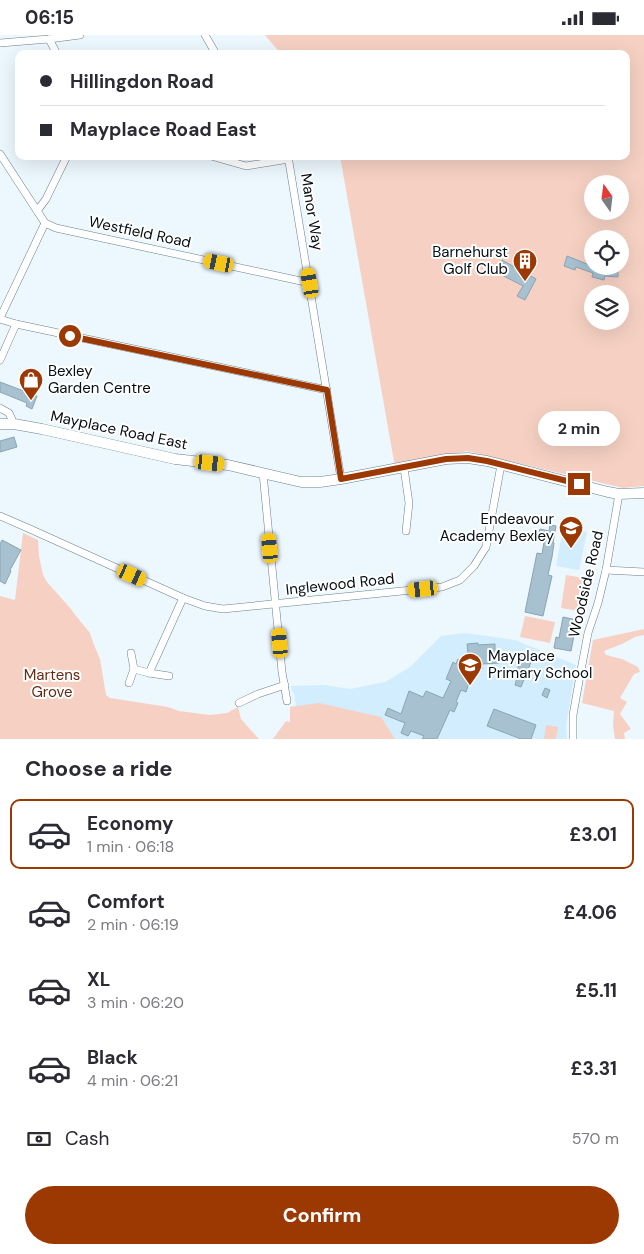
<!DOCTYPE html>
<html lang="en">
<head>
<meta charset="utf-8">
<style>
  :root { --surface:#fff; --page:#f2f2f3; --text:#2b2b33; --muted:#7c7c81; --line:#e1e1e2; --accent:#9c3802 }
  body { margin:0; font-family:"DM Sans",sans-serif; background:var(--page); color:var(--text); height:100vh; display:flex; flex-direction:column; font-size:19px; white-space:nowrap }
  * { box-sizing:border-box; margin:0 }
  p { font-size:16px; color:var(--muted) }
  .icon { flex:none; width:28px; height:28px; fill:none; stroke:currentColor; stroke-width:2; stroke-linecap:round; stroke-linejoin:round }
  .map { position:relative; height:704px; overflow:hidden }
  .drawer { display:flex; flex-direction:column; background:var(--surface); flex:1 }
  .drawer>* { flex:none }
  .banner { position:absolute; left:15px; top:15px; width:615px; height:110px; border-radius:10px; box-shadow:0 5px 20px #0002; display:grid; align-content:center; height:110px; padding:0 25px; background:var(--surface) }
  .needle { width:32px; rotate:346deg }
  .buttons { position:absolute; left:584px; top:140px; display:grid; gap:10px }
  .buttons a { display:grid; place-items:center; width:45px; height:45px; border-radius:50%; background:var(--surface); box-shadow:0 5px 20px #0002; font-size:25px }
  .end { position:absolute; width:22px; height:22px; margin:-11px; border:6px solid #9c3802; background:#fff; box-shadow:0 0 0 2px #fff }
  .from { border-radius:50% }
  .bubble { position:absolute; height:35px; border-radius:18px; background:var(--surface); box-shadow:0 5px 20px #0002; font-size:16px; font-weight:700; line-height:35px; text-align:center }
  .car { position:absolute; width:15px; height:30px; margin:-15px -8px; border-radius:6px; box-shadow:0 0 4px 1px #0007; background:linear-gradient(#f5c518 24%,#345 0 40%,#f5c518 0 76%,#345 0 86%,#f5c518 0) }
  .banner b { display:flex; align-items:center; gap:18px; height:48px; font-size:19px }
  .banner b+b { border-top:1px solid var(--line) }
  .banner i { width:12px; height:12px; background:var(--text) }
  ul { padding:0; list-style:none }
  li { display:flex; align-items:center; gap:15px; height:70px; margin:0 10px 8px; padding:0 15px; border:2px solid transparent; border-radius:10px }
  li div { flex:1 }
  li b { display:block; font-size:19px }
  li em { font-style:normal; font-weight:700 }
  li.current { border-color:var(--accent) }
  li>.icon { width:45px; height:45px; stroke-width:1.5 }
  h2 { padding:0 25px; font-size:22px; line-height:60px }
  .pay { display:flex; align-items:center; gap:12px; height:55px; padding:0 25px; font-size:19px }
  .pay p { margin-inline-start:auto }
  .action { display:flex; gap:10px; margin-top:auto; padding:10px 25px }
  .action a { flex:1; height:58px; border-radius:30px; background:var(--accent); color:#fff; font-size:20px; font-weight:700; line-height:58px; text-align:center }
  .status { display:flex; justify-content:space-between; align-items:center; height:35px; padding:0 25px; background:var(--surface); direction:ltr }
  .status svg { height:14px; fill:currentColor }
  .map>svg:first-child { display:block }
  .built { fill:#d2edfe }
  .green { fill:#f6d1c3; fill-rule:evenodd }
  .building { fill:#a7c1d1; stroke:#8aa4b3 }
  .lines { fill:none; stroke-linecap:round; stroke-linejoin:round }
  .street-casing { stroke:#698190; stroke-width:8 }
  .secondary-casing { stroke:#698190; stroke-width:11 }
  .street { stroke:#fff; stroke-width:7 }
  .secondary { stroke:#fff; stroke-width:10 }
  .route { stroke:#9c3802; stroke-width:6 }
  .labels { text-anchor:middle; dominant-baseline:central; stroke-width:4; stroke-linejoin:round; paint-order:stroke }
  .street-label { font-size:15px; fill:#050e13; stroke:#fff }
  .poi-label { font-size:15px; fill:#050e13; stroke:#fff; text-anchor:end }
  .park-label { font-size:15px; fill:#652a12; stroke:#fff }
</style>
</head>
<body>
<div class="status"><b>06:15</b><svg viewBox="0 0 49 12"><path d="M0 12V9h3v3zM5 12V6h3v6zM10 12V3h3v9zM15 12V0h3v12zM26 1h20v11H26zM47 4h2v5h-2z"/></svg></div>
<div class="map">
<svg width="644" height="704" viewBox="0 0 644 704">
  <rect width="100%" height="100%" fill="#edf7fe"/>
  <g class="built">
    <path d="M563,493L587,497L579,535L556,531Z"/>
    <path d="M465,598L515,605L576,630L566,691L567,704H279L290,687V672L296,671L294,658L292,657L291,651L324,650L350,654L385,647L410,632L441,601Z"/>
  </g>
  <g class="green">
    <path d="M265,0H644V451L623,453L467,416L395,432L340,121H626V19H281ZM592,149H620V176H592ZM592,204H620V231H592ZM592,259H620V286H592Z"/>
    <path d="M23,498L38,505L39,521L43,540L47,547L71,574L76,581L90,598L94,610L100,624L106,660L110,663L168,672L179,676L210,680L227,678L238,672L241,684L259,704H0V561L15,565Z"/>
    <path d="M566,540L584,543L579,576L561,573Z"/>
    <path d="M525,581L555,587L550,608L520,602Z"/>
    <path d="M644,594V600L635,602L622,609L604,616L606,620L622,624L638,632L640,637L634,639L620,663L627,667L620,679L631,694L624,698L625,704H615L613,690L614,676L582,668L593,605Z"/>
    <path d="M319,668L381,682L395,704H273L286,686L290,687V672Z"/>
    <path d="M546,690L558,692L556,704H544Z"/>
  </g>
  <g class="building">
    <path d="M567,221L592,231L606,234L618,235V242L605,241L604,245L592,242L593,238L576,232L575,235L564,231Z"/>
    <path d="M502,225L536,244L525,265L517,261L523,251L496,237Z"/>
    <path d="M0,347L37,361L32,374L26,371L27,368L0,357Z"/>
    <path d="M14,402L17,412L0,417V406Z"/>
    <path d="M550,490L556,491L553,508H554L552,522L548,540L552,541L543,581L525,577L537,518L542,519L545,501L538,500L540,494L549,496Z"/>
    <path d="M2,505L21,515L10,535L11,536L5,549L0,546V509Z"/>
    <path d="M563,582L577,585L571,616L554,613L556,602L559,603Z"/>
    <path d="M478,608V610L495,609V619H498L499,628L482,629V634H473L468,647L469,648L466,657L461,655L456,667L458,668L454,677L450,675L437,704H422L424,701L411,696L408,701L401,698L405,688L385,680L388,673L401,679L409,656L423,662L426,656L443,663L451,646L446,644L453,627L456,629L458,624L469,628L467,609Z"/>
    <path d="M522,618L533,622L521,652L515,650L517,643L514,642L521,625H519Z"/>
    <path d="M545,653L550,655L547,663L542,660Z"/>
    <path d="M494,674L536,690L531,704H521L487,691Z"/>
  </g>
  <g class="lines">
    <defs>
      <g id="street">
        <path d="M205,0L216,19"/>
        <path d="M49,4L57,19"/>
        <path d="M0,8L49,4L80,0"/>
        <path d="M0,119L45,188L56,193L310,248"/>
        <path d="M211,121L246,131L289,124"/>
        <path d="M288,121L341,444"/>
        <path d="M37,176L46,164L67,121"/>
        <path d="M0,283L45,188"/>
        <path d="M0,284L16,289L327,355"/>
        <path d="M0,325L16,289"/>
        <path d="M0,373L9,378L14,389"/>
        <path d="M404,433L409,468L406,496"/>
        <path d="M263,438L282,637L287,666"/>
        <path d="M0,481L30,494L183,563L205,571L223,574L442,552L460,545L474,531L486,512L501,430"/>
        <path d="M606,535L644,537"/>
        <path d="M131,618L134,634L149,638L169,641"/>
        <path d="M149,638L183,563"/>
        <path d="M129,648L134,634"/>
        <path d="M239,668L258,659L285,650"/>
        <path d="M573,704V680L581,635L588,598L598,568L606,535L619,459"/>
      </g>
      <path id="secondary" d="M0,389H14L42,394L175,424L228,430L301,447H320L341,444L446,424L468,423L487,426L608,457L619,459L644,458"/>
    </defs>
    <use href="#street" class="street-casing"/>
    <use href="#secondary" class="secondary-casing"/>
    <use href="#street" class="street"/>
    <use href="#secondary" class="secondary"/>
  </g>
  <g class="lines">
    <path class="route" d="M70,301L327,355L341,444L446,424L468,423L487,426L579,449"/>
  </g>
  <defs>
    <symbol id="building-pin" viewBox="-11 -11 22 30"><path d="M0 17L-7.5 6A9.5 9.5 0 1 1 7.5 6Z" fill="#9c3802" stroke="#fff"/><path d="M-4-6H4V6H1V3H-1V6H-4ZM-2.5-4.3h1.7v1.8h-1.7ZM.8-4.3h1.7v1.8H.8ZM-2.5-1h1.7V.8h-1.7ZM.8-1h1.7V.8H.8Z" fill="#fff"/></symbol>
    <symbol id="shop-pin" viewBox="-11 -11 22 30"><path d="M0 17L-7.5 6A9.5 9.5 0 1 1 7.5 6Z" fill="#9c3802" stroke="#fff"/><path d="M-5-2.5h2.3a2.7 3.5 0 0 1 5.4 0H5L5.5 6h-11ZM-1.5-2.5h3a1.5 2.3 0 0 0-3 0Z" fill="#fff"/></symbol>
    <symbol id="school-pin" viewBox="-11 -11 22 30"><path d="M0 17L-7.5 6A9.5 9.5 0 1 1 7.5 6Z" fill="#9c3802" stroke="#fff"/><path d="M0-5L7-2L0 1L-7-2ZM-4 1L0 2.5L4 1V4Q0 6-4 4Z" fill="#fff"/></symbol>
  </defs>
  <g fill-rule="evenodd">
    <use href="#building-pin" x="511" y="212" width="28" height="38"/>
    <use href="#shop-pin" x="17" y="331" width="28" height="38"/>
    <use href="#school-pin" x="557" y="479" width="28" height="38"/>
    <use href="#school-pin" x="456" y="616" width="28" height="38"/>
  </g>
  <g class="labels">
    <g class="street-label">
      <text transform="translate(312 177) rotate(81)">Manor Way</text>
      <text transform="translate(140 197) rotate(12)">Westfield Road</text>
      <text transform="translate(119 395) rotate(12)">Mayplace Road East</text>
      <text transform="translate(340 549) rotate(-6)">Inglewood Road</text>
      <text transform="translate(586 549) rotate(-77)">Woodside Road</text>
    </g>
    <g class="poi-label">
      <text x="508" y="217">Barnehurst<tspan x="508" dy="17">Golf Club</tspan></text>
      <text x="48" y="336" text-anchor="start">Bexley<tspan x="48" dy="17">Garden Centre</tspan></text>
      <text x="554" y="484">Endeavour<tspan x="554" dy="17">Academy Bexley</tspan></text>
      <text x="488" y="621" text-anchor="start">Mayplace<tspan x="488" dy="17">Primary School</tspan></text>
    </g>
    <g class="park-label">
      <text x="52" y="640">Martens<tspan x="52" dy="17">Grove</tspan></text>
    </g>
  </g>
</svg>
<div class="buttons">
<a><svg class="needle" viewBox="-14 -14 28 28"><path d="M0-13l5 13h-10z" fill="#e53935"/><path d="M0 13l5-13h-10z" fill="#7c7c81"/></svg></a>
<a><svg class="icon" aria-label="locate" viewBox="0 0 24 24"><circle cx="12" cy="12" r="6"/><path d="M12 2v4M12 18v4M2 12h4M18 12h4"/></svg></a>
<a><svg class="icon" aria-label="layers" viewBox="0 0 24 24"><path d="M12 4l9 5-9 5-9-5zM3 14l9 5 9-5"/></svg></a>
</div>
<i class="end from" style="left:70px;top:301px"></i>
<i class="end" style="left:579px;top:449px"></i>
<div class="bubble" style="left:538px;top:376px;width:82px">2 min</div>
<i class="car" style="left:219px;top:228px;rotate:282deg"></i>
<i class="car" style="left:310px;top:248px;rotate:350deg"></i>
<i class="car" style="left:210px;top:428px;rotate:96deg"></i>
<i class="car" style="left:270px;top:513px;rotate:355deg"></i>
<i class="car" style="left:132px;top:540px;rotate:114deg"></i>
<i class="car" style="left:423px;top:554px;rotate:264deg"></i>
<i class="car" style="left:280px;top:608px;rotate:355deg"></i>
<div class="banner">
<b><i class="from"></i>Hillingdon Road</b>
<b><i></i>Mayplace Road East</b>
</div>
</div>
<section class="drawer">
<h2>Choose a ride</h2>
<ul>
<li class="current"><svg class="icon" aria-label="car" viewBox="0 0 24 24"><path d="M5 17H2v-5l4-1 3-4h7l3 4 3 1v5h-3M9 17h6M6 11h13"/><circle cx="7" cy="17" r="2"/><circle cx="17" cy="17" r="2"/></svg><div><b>Economy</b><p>1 min · 06:18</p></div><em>£3.01</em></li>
<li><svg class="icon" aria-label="car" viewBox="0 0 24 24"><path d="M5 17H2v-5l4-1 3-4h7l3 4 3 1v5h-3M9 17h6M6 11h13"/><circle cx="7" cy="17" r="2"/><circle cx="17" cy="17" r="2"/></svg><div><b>Comfort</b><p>2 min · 06:19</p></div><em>£4.06</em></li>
<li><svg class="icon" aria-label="car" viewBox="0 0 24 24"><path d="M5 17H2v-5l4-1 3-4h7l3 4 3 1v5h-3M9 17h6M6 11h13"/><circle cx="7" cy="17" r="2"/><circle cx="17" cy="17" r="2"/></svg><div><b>XL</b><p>3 min · 06:20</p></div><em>£5.11</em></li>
<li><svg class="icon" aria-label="car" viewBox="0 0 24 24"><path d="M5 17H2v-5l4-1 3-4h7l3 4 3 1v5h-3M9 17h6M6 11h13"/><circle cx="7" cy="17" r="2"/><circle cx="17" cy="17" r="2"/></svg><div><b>Black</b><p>4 min · 06:21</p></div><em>£3.31</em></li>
</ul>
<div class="pay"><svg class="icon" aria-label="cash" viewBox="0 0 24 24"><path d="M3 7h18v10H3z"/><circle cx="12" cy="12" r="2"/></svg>Cash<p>570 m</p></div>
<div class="action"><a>Confirm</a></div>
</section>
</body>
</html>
